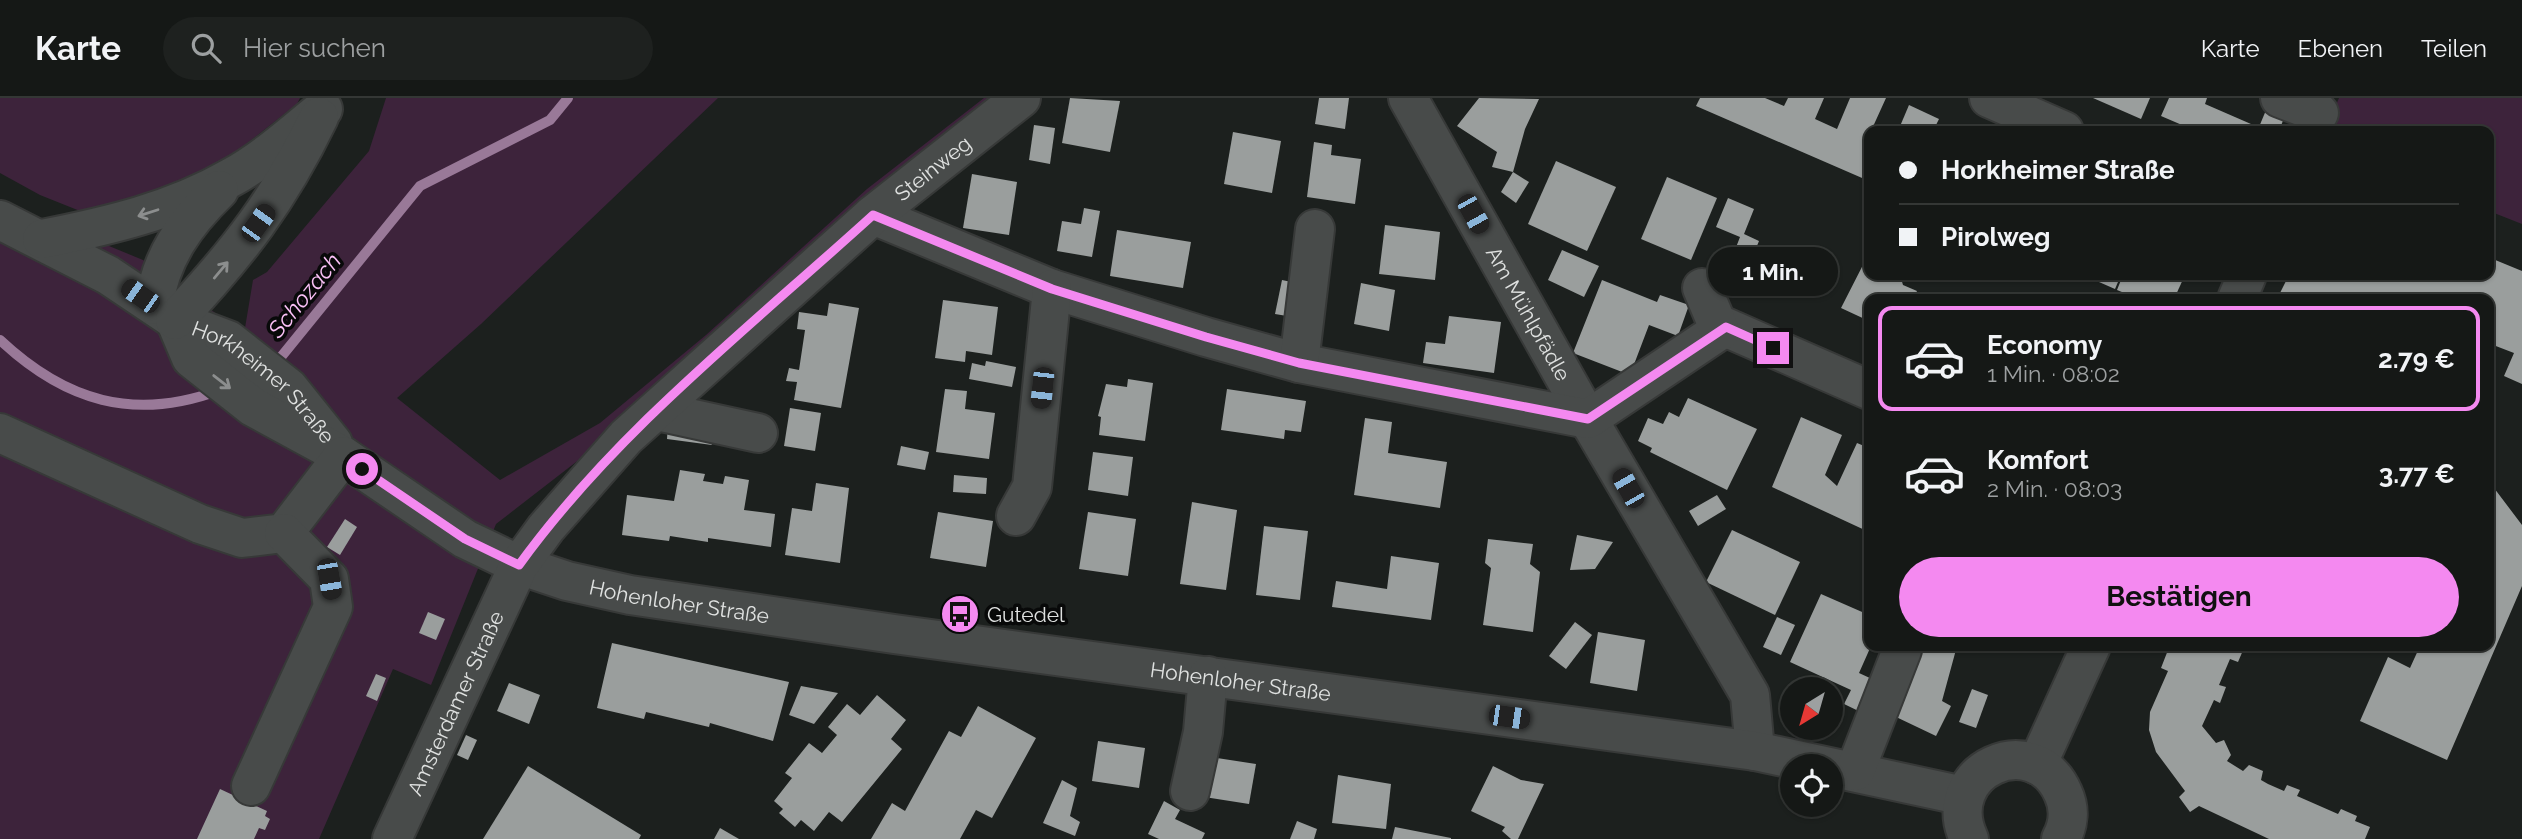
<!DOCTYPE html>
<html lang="de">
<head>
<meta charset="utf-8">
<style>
  :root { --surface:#151816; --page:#1e211f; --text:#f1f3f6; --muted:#9da0a1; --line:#343735; --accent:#f489f0 }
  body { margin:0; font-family:Raleway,sans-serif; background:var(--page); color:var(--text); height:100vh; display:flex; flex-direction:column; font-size:26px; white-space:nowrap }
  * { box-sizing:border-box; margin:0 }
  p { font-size:23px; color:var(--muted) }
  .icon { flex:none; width:38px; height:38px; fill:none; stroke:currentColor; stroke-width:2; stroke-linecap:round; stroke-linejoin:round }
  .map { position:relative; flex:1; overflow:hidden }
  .panel { position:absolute; left:1864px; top:196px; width:630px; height:357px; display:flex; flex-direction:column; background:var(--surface); border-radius:14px; box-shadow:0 2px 5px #0004,0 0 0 2px var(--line) }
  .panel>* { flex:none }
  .banner { position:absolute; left:1864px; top:28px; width:630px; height:154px; border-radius:14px; box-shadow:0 2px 5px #0004,0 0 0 2px var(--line); display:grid; align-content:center; height:154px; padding:0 35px; background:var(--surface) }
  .needle { width:46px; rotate:217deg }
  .fabs { position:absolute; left:1780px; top:579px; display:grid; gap:14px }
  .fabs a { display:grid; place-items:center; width:63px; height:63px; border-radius:50%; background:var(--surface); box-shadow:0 2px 5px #0004,0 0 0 2px var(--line); font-size:35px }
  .end { position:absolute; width:32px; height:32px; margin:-16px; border:9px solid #f489f0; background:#111; box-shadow:0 0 0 4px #111 }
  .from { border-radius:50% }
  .bubble { position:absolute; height:49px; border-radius:24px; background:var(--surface); box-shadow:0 2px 5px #0004,0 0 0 2px var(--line); font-size:23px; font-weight:700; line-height:49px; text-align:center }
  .car { position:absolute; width:21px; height:42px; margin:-21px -10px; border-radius:9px; box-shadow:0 0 5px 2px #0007; background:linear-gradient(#222 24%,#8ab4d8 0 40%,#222 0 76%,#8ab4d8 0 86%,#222 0) }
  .banner b { display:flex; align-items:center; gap:24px; height:66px; font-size:26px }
  .banner b+b { border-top:2px solid var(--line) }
  .banner i { width:18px; height:18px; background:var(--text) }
  ul { padding:12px 0 0; list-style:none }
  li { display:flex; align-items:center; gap:21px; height:105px; margin:0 14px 10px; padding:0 21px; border:4px solid transparent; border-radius:14px }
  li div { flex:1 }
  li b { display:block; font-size:26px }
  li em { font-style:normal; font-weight:700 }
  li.selected { border-color:var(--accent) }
  li>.icon { width:63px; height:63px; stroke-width:1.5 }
  .cta { display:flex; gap:14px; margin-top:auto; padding:14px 35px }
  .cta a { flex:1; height:80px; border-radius:42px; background:var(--accent); color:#111; font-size:28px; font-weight:700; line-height:80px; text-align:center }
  header { display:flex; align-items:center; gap:42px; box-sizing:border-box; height:98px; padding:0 35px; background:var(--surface); border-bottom:2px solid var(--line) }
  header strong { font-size:33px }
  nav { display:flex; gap:38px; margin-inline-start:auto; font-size:24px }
  .search { width:490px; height:63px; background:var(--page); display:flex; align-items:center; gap:18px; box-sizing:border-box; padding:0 24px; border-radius:38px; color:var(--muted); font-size:26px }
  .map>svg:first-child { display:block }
  .green { fill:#3d233b }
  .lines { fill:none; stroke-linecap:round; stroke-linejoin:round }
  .stream { stroke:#997998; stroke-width:10 }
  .building { fill:#9a9e9d }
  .minor-casing { stroke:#373938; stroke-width:42 }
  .minor { stroke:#484b4a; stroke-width:38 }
  .oneway { stroke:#8c8e8e }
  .route { stroke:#f489f0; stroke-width:9 }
  .labels { text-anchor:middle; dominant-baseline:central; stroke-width:7; stroke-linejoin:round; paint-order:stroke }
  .street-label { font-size:21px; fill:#dfe1e0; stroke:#080909 }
  .poi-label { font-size:21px; fill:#dfe1e0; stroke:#080909; text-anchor:start }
  .water-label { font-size:23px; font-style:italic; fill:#fbc1f7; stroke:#080909 }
</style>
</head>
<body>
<header>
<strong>Karte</strong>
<div class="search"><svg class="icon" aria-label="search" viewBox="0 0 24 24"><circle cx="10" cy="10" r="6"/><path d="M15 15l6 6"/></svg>Hier suchen</div>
<nav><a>Karte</a><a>Ebenen</a><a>Teilen</a></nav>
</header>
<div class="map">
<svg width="2522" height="741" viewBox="0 0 2522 741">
  <rect width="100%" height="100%" fill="#1c201e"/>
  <g class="green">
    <path d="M0,0H300L297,6L212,73L95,119L40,97L0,75Z"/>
    <path d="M386,0H718L481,226L397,300L500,382L600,325L706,237L867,91L984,0H998L620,330L496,426L431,587L393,571L319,741H0V103L143,162L244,236L253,182L267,174L369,53Z"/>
    <path d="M2339,0H2522V126L2489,113L2488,33H2325Z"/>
  </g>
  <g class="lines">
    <g class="stream">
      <path d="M0,242C65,303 134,324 220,292"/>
      <path d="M271,265L281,259L420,88L550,22L568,0"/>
    </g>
  </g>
  <g class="building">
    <path d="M1070,0L1120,3L1110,54L1062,45Z"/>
    <path d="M1319,0H1349L1345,31L1315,26Z"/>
    <path d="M1479,0L1539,1L1525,31L1513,74L1492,69L1497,54L1457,28Z"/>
    <path d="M1700,0H1765L1784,8L1788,0H1824L1815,21L1837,31L1850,0H1886L1866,44L1869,45V83L1696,8Z"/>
    <path d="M2093,0H2150L2141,21Z"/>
    <path d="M2169,0H2207L2205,6L2251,26L2248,33H2196L2161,18Z"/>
    <path d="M2269,5L2287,12L2279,33L2259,29Z"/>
    <path d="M1909,7L1939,21L1933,33H1898Z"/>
    <path d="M1034,27L1055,30L1050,66L1029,62Z"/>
    <path d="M1233,34L1281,43L1272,95L1224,86Z"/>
    <path d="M1314,44L1332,47L1331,57L1361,61L1355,106L1307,99Z"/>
    <path d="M1556,63L1616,89L1587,153L1528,126Z"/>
    <path d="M1513,74L1529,84L1516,105L1501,94Z"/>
    <path d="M972,76L1017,84L1009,137L963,130Z"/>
    <path d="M1667,79L1717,100L1691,162L1641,141Z"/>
    <path d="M1728,100L1754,111L1744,136L1759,143L1747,172L1730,165L1740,139L1716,129Z"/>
    <path d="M1084,110L1100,113L1092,159L1057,153L1062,123L1081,126Z"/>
    <path d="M1385,127L1440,134L1435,182L1379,176Z"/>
    <path d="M1117,132L1191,144L1183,190L1110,178Z"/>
    <path d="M1562,152L1599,168L1584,199L1548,182Z"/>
    <path d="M2488,159L2522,173V286L2504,278L2514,255L2488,245V201H2277L2286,183L2294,177H2488Z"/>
    <path d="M1866,161L1869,177H1900L1903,187L1917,193L1913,201H1869V223L1841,210Z"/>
    <path d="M2083,177H2121L2115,191Z"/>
    <path d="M2123,177H2185L2174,201H2139L2117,192Z"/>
    <path d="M1282,182L1301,186L1299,220L1275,216Z"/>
    <path d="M1602,182L1657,204L1660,197L1689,207L1678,238L1649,227L1630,277L1573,255Z"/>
    <path d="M1361,185L1395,192L1389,233L1354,226Z"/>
    <path d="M943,202L998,209L992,257L966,253L965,264L935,260Z"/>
    <path d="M829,205L859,210L841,310L794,302L797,284L786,283L789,270L799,272L805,232L797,231L799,214L827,218Z"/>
    <path d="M1449,218L1501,224L1494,275L1423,265L1426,244L1445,246Z"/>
    <path d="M986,263L1016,269L1012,289L969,281L972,265L985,268Z"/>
    <path d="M1128,281L1153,285L1145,343L1099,337L1101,319L1098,318L1106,286L1127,289Z"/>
    <path d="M945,291L967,293L965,311L995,315L989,361L936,354Z"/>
    <path d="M1227,291L1306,303L1301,334L1285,332L1284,341L1221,332Z"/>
    <path d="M1688,300L1757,331L1727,392L1650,354L1652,350L1638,343L1648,320L1663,326L1669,314L1679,319Z"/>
    <path d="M790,310L821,315L815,353L784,348Z"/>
    <path d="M1801,319L1842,337L1825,377L1837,388L1857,345L1869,350V434L1772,389Z"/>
    <path d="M1365,320L1392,324L1388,355L1447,364L1440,410L1354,397Z"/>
    <path d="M668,325L700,326L712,347L667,341Z"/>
    <path d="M901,348L929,354L925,372L897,367Z"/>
    <path d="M1093,354L1133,359L1128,398L1088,392Z"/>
    <path d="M680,372L705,376L703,383L723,386L725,378L749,382L744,412L775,416L771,449L708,440V444L670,438L669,443L622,437L627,397L674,403Z"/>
    <path d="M954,377L987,380L986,396L953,394Z"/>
    <path d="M2488,382L2522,427V488L2447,662L2360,623L2388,559L2410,570L2420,548H2488Z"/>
    <path d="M816,385L849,390L840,465L785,457L792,410L812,413Z"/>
    <path d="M1717,397L1726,411L1698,428L1689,413Z"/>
    <path d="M1192,404L1237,412L1226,492L1180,486Z"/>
    <path d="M938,414L993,423L986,469L930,460Z"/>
    <path d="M1088,414L1136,421L1128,478L1079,471Z"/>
    <path d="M345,421L357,429L340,457L327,449Z"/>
    <path d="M1264,428L1308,433L1300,502L1256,497Z"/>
    <path d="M1732,432L1800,464L1775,517L1706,484Z"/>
    <path d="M1577,437L1613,444L1595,471L1570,472Z"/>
    <path d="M1488,441L1533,446L1530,466L1540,474L1533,534L1483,527L1491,470L1485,465Z"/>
    <path d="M1391,458L1439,465L1431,522L1332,509L1336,483L1387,491Z"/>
    <path d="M1821,496L1869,517L1871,548L1859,575L1885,587L1871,619L1844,606L1851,592L1790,564Z"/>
    <path d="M428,514L445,521L436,542L419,535Z"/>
    <path d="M1777,519L1795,527L1781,557L1763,549Z"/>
    <path d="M1575,524L1592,537L1566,571L1549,558Z"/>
    <path d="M1598,534L1645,542L1637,593L1590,585Z"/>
    <path d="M612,545L789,584L773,643L710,625L709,629L646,614L644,621L597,610Z"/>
    <path d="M1912,548H1957L1942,603L1951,608L1936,638L1894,618Z"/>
    <path d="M2178,548L2244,550L2238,564L2230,561L2219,587L2226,589L2220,605L2214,602L2202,628L2216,645L2224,642L2231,657L2227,663L2243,673L2249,667L2263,673L2261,682L2268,686L2284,693L2287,687L2300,692L2297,698L2338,716L2341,711L2357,718L2355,723L2370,729L2365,741H2269L2199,708L2190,714L2179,699L2185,693L2156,654L2149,632L2150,614L2168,573L2161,570L2168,552L2176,554Z"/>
    <path d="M376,576L386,580L377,603L366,598Z"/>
    <path d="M509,585L540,597L529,626L497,613Z"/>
    <path d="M801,588L838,595L814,626L789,617Z"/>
    <path d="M1972,591L1988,597L1976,630L1959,624Z"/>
    <path d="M877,597L906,622L891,641L902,651L842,724L829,714L814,733L801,722L795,729L779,715L783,711L774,703L792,680L785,675L809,645L822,655L837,637L828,629L847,606L860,617Z"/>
    <path d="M978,608L1036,640L992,720L976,712L960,741H871L892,705L905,713L949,633L961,639Z"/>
    <path d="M466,637L477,642L468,662L457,657Z"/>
    <path d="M1098,643L1145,650L1139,690L1092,683Z"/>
    <path d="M1204,658L1256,666L1249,706L1198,698Z"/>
    <path d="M528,668L641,737L639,741H483Z"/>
    <path d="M1493,668L1521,682L1544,686L1518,741H1511L1502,733L1505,729L1471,713Z"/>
    <path d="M1338,677L1391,686L1386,731L1332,725Z"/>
    <path d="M1062,682L1077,690L1070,718L1080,724L1075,738L1043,725Z"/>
    <path d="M220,691L267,713L265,718L270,721L265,732L259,730L254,741H197Z"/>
    <path d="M1164,703L1180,712L1175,721L1205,735L1202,741H1159L1148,736Z"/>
    <path d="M1297,723L1317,731L1314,741H1290Z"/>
    <path d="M1395,729L1451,740V741H1392Z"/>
    <path d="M720,730L739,741H714Z"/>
  </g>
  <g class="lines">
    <defs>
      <g id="minor">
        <path id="s1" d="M1408,0L1588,321L1750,597L1755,653"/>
        <path d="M1989,0L2064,33"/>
        <path d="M2280,0L2319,15"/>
        <path d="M873,117L1052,191L1206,239L1299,265L1588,321L1725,229L1869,292"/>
        <path id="s2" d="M0,122L108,177L175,222L228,242L289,290L333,345"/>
        <path d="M42,141C108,128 173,113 232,79C265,61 293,35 323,11"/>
        <path d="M1702,190L1720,233"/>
        <path d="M2237,201L2247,177"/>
        <path d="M154,207C160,160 185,125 219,92"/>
        <path id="s3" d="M175,222L191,260L253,309L343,358L465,441L519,467L567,483L630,497L894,536L1755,653L1964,698"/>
        <path d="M175,222C238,155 279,102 319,19"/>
        <path d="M1299,265L1315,131"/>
        <path d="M657,313L758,335"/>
        <path d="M0,335L200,426L242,440L284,435L343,358"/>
        <path d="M1016,418L1032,389L1052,191"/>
        <path d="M2037,667L2091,548"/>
        <path d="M1855,673L1902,552"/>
        <path d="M251,688L333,509L329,481L284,435"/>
        <path d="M1190,693L1203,634L1208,578"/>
        <path id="s4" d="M392,741L519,467L546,430L626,339L873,117L1021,0"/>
        <path d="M1969,741C1937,672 2034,629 2063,695C2070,710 2069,726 2061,741"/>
      </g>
    </defs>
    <use href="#minor" class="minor-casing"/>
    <use href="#minor" class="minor"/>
  </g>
  <defs><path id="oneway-shaft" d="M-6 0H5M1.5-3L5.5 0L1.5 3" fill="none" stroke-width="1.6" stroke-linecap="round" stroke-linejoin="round" transform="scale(1.75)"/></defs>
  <g class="oneway">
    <use href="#oneway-shaft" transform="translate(148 115) rotate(162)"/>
    <use href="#oneway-shaft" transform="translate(221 172) rotate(-50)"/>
    <use href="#oneway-shaft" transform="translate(222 284) rotate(38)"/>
  </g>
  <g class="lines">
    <path class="route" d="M362,371L465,441L519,467C616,333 751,228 873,117L1052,191L1206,239L1299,265L1588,321L1726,229L1773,250"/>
  </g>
  <defs>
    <symbol id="bus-disc" viewBox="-11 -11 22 22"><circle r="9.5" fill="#f489f0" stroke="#080909"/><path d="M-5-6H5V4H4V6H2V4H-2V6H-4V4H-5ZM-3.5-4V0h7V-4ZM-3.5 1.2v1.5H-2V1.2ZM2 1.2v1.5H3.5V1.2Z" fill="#111"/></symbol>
  </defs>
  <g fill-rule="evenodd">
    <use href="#bus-disc" x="938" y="494" width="44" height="44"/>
  </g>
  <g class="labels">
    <g class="street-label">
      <text stroke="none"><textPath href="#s4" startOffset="877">Steinweg</textPath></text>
      <text stroke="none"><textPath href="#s1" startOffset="247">Am Mühlpfädle</textPath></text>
      <text stroke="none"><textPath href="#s2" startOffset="312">Horkheimer Straße</textPath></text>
      <text stroke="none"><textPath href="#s3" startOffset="595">Hohenloher Straße</textPath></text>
      <text stroke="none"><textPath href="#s3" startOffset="1162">Hohenloher Straße</textPath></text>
      <text stroke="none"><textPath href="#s4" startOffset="150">Amsterdamer Straße</textPath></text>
    </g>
    <g class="poi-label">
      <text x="987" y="516">Gutedel</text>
    </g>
    <g class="water-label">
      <text transform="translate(304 197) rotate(-51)">Schozach</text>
    </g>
  </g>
</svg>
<div class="fabs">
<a><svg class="needle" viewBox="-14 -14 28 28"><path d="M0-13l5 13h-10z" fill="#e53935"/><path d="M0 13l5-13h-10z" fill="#9da0a1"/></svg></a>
<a><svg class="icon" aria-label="locate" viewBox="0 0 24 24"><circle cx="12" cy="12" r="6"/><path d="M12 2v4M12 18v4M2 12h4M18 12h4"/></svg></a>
</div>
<i class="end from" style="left:362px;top:371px"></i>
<i class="end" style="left:1773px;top:250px"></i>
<div class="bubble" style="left:1708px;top:149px;width:130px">1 Min.</div>
<i class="car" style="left:1473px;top:116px;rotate:151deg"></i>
<i class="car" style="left:258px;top:125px;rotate:36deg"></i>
<i class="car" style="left:140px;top:198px;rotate:305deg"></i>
<i class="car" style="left:1042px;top:290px;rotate:186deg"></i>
<i class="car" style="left:1628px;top:390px;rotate:330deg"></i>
<i class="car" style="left:329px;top:481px;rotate:170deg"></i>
<i class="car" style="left:1509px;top:619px;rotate:98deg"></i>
<div class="banner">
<b><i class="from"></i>Horkheimer Straße</b>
<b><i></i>Pirolweg</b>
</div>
<section class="panel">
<ul>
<li class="selected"><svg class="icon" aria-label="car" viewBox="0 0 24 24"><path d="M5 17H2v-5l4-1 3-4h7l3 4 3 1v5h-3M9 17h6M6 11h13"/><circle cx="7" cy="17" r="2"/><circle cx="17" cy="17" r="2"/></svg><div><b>Economy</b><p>1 Min. · 08:02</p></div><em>2.79 €</em></li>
<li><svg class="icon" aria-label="car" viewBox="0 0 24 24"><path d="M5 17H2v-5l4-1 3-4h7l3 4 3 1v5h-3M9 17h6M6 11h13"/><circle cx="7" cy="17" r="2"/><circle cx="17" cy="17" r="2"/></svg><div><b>Komfort</b><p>2 Min. · 08:03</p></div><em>3.77 €</em></li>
</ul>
<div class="cta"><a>Bestätigen</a></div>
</section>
</div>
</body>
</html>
